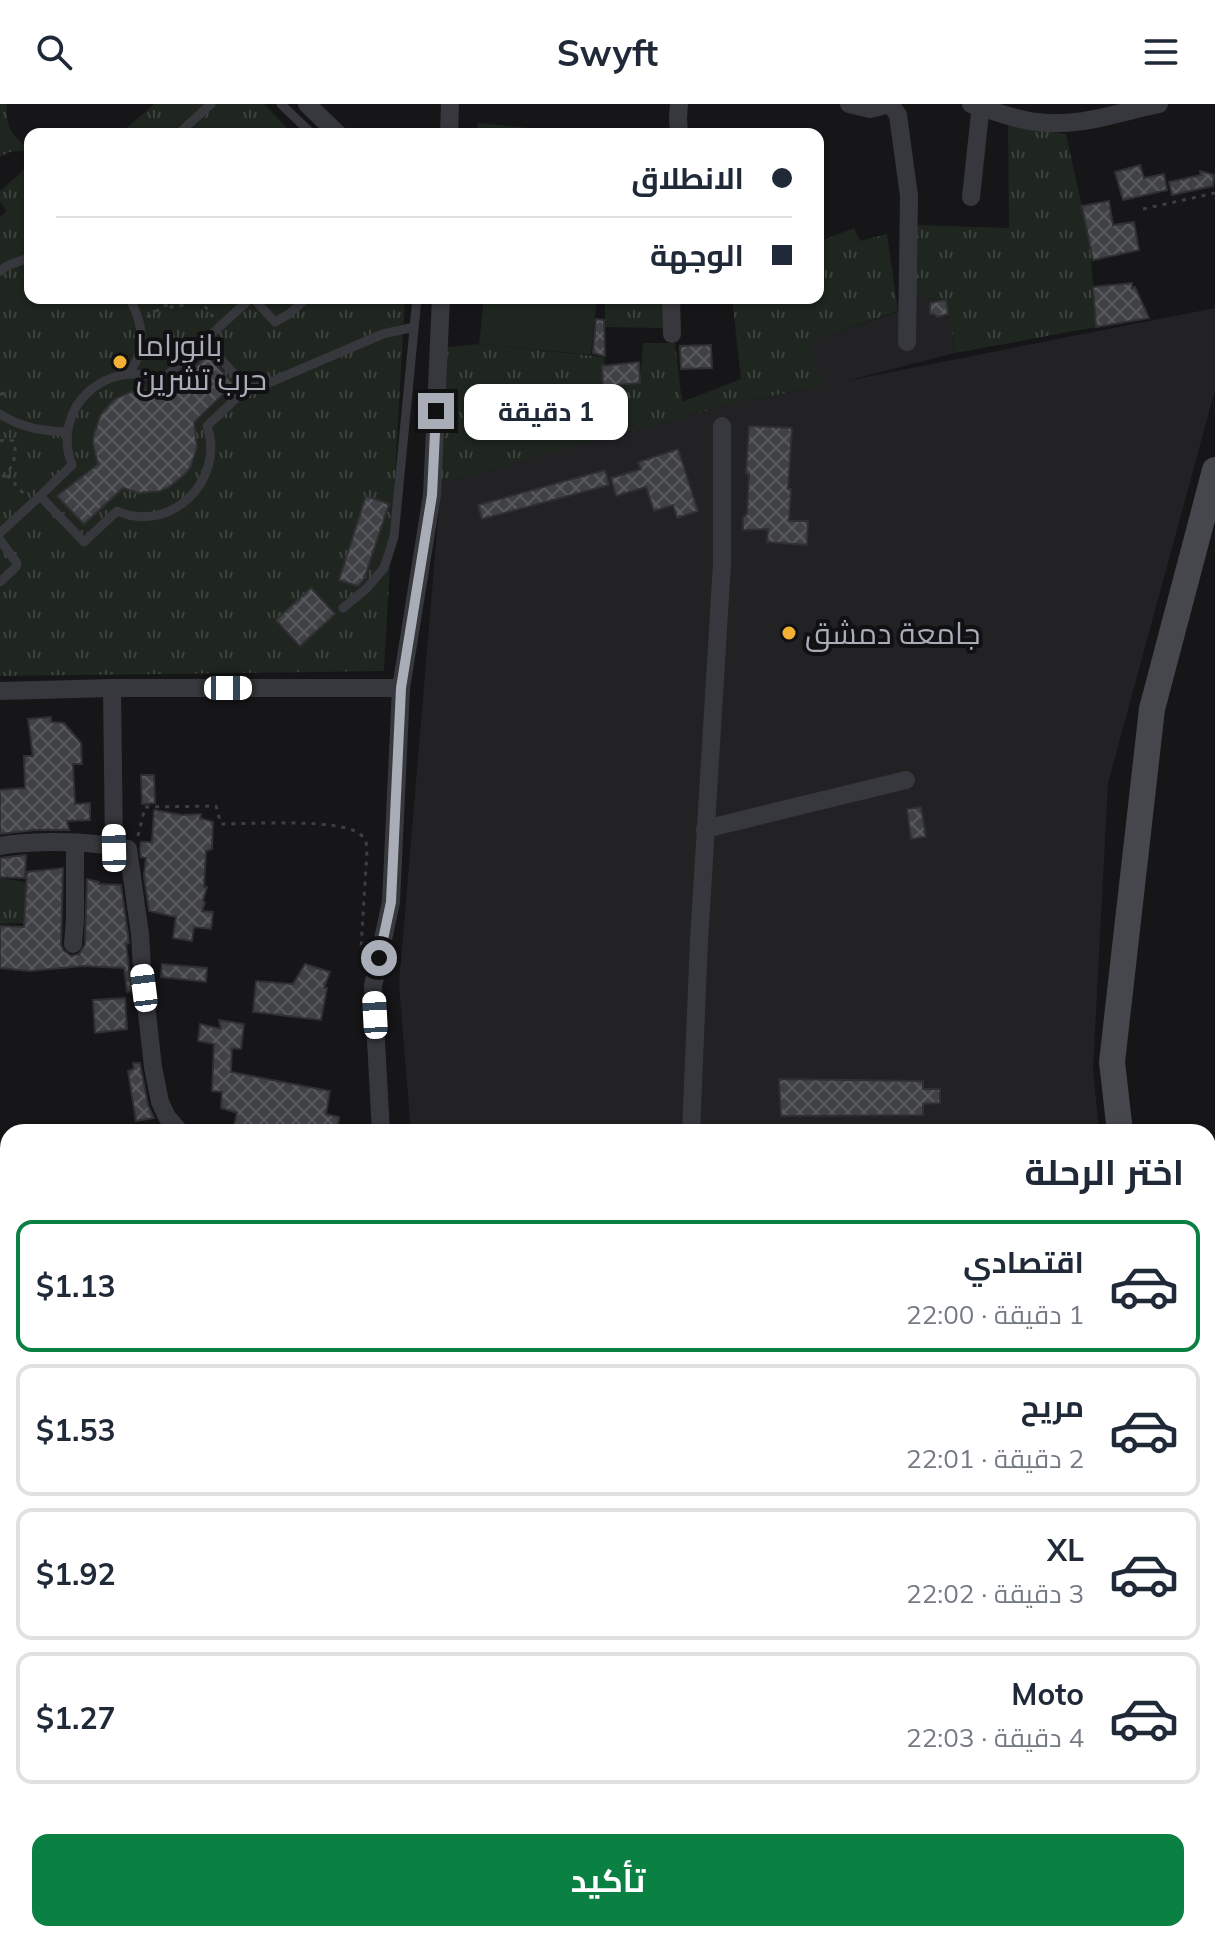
<!DOCTYPE html>
<html lang="ar">
<head>
<meta charset="utf-8">
<style>
  :root { --surface:#fff; --page:#f6f6f7; --text:#1f2937; --muted:#747a83; --line:#e0e1e3; --accent:#0b8043 }
  body { margin:0; font-family:Mulish,Cairo,sans-serif; background:var(--page); color:var(--text); direction:rtl; height:100vh; display:flex; flex-direction:column; font-size:30px; white-space:nowrap }
  * { box-sizing:border-box; margin:0 }
  p { font-size:26px; color:var(--muted) }
  .icon { flex:none; width:44px; height:44px; fill:none; stroke:currentColor; stroke-width:2; stroke-linecap:round; stroke-linejoin:round }
  .map { position:relative; flex:1; overflow:hidden; direction:ltr }
  .details { position:absolute; left:0px; top:1020px; width:1216px; height:818px; display:flex; flex-direction:column; background:var(--surface); border-radius:24px 24px 0 0; box-shadow:0 2px 6px #0004; direction:rtl }
  .details>* { flex:none }
  .banner { position:absolute; left:24px; top:24px; width:800px; height:176px; border-radius:16px; box-shadow:0 2px 6px #0004; direction:rtl; display:grid; align-content:center; height:176px; padding:0 32px; background:var(--surface) }
  .end { position:absolute; width:36px; height:36px; margin:-18px; border:10px solid #a8adb8; background:#111; box-shadow:0 0 0 4px #111 }
  .from { border-radius:50% }
  .bubble { position:absolute; height:56px; border-radius:16px; background:var(--surface); box-shadow:0 2px 6px #0004; font-size:26px; font-weight:700; line-height:56px; text-align:center; direction:rtl }
  .car { position:absolute; width:24px; height:48px; margin:-24px -12px; border-radius:10px; box-shadow:0 0 6px 2px #0007; background:linear-gradient(#fff 24%,#345 0 40%,#fff 0 76%,#345 0 86%,#fff 0) }
  .banner b { display:flex; align-items:center; gap:28px; height:76px; font-size:30px }
  .banner b+b { border-top:2px solid var(--line) }
  .banner i { width:20px; height:20px; background:var(--text) }
  ul { padding:0; list-style:none }
  li { display:flex; align-items:center; gap:24px; height:132px; margin:0 16px 12px; padding:0 16px; border:4px solid var(--line); border-radius:16px }
  li div { flex:1 }
  li b { display:block; font-size:30px }
  li em { font-style:normal; font-weight:700 }
  li.current { border-color:var(--accent) }
  li>.icon { width:72px; height:72px; stroke-width:1.5 }
  h2 { padding:0 32px; font-size:36px; line-height:96px }
  .primary-button { display:flex; gap:16px; margin-top:auto; padding:16px 32px }
  .primary-button a { flex:1; height:92px; border-radius:16px; background:var(--accent); color:#fff; font-size:32px; font-weight:700; line-height:92px; text-align:center }
  header { display:flex; justify-content:space-between; align-items:center; height:104px; padding:0 32px; background:var(--surface); font-size:36px; font-weight:700 }
  .map>svg:first-child { display:block }
  .built { fill:#222225 }
  .grass { fill:url(#grass-tufts) }
  .forest { fill:url(#forest-firs) }
  .pitch { fill:#1e261f }
  .lines { fill:none; stroke-linecap:round; stroke-linejoin:round }
  .stream { stroke:#2c353c; stroke-width:4 }
  .building { fill:url(#building-cross-hatch); stroke:#303034; stroke-width:2 }
  .path { stroke:#3d3f44; stroke-width:3; stroke-dasharray:4 6; stroke-linecap:butt }
  .lane { stroke:#37383d; stroke-width:9 }
  .street { stroke:#37383d; stroke-width:18 }
  .secondary { stroke:#45474d; stroke-width:26 }
  .route { stroke:#a8adb8; stroke-width:10 }
  .poi-dot { fill:#f2b134; stroke:#111113; stroke-width:3 }
  .labels { text-anchor:middle; dominant-baseline:central; stroke-width:8; stroke-linejoin:round; paint-order:stroke }
  .poi-label { font-size:30px; fill:#a8adb8; stroke:#111113; text-anchor:start }
</style>
</head>
<body>
<header><svg class="icon" aria-label="menu" viewBox="0 0 24 24"><path d="M4 6h16M4 12h16M4 18h16"/></svg>Swyft<svg class="icon" aria-label="search" viewBox="0 0 24 24"><circle cx="10" cy="10" r="6"/><path d="M15 15l6 6"/></svg></header>
<div class="map">
<svg width="1215" height="1837" viewBox="0 0 1215 1837">
  <defs>
    <pattern id="grass-tufts" width="24" height="20" patternUnits="userSpaceOnUse" patternTransform="scale(2)"><rect width="24" height="20" fill="#1e261f"/><path d="M3 7l-1-3M5 7V3M7 7l1-3M15 17l-1-3M17 17v-4M19 17l1-3" fill="none" stroke="#3c433d"/></pattern>
    <pattern id="forest-firs" width="22" height="20" patternUnits="userSpaceOnUse" patternTransform="scale(2)"><rect width="22" height="20" fill="#1e261f"/><path d="M5 1l3.5 6h-7zM16 11l3.5 6h-7z" fill="#3c433d"/></pattern>
    <pattern id="building-cross-hatch" width="8" height="8" patternUnits="userSpaceOnUse" patternTransform="scale(2)"><rect width="8" height="8" fill="#404145"/><path d="M0 0l8 8M0 8l8-8" fill="none" stroke="#595a5e"/></pattern>
  </defs>
  <rect width="100%" height="100%" fill="#161618"/>
  <g class="built">
    <path d="M910,192L946,196L955,249L846,277L1215,204V286L1108,679L1093,965L1099,1028H411L399,880L441,379L732,300L821,282L809,238L898,208Z"/>
    <path d="M1208,1572L1215,1599V1837H1098L1076,1830H1208Z"/>
  </g>
  <g class="grass">
    <path d="M0,0H7C5,25 13,31 30,46L10,48L0,53Z"/>
    <path d="M154,0H264L293,30H120Z"/>
    <path d="M1008,18L1042,27L1066,30L1090,140L1096,223L955,249L946,196L910,192L915,121L1009,124Z"/>
    <path d="M25,65H30V194H405L384,567L0,572V113L7,107L0,98V87Z"/>
    <path d="M854,124L860,137L887,130L898,207L810,238L821,282L732,300L441,379L447,243L480,240L604,253L607,285L640,279L643,239H675L682,298L741,275L732,194H818V138Z"/>
    <path d="M605,194H666L665,224L605,223Z"/>
    <path d="M0,774L25,778V819L0,820Z"/>
  </g>
  <g class="forest">
    <path d="M1208,1656L1215,1677V1773L1208,1778Z"/>
    <path d="M1076,1830H1179L1170,1837H1098Z"/>
  </g>
  <g class="pitch">
    <path d="M478,19L581,29L477,30Z"/>
    <path d="M484,194H597L591,251L479,240Z"/>
  </g>
  <g class="lines">
    <g class="stream">
      <path d="M1043,1830L1073,1837"/>
      <path d="M302,1837L322,1830"/>
    </g>
  </g>
  <g class="building">
    <path d="M1140,61L1144,74L1164,70L1167,86L1123,96L1115,68Z"/>
    <path d="M1200,67L1214,71L1213,82L1172,91L1169,78L1201,71Z"/>
    <path d="M1109,97L1113,121L1134,118L1139,146L1093,156L1082,102Z"/>
    <path d="M1132,179V184L1135,183L1149,214L1096,223L1093,183Z"/>
    <path d="M946,196L948,210L937,213L934,210H930V199Z"/>
    <path d="M596,215L604,216L605,252L593,249Z"/>
    <path d="M711,241L712,264L681,265L680,242Z"/>
    <path d="M207,251L233,280L194,318L197,343L191,362L185,370L169,383L160,387L139,389L123,384L84,420L57,392L98,360L93,340L94,330L101,310L115,295L133,287L153,286L169,290Z"/>
    <path d="M639,258L640,279L603,282L602,262Z"/>
    <path d="M749,322L792,324L788,385H791L789,417H808L807,441L767,438L768,425L743,426V413L747,410L749,370H746Z"/>
    <path d="M678,345L698,407L677,414L673,401L654,407L646,383L616,392L611,374L641,365L638,358Z"/>
    <path d="M605,366L609,381L482,415L478,401Z"/>
    <path d="M366,392L389,400L364,475L358,482L339,476Z"/>
    <path d="M311,484L335,510L300,542L276,516Z"/>
    <path d="M51,613V618L64,619L81,639L82,660H73L75,700L90,699V716L67,717L69,726H35L0,730V686L25,684L24,652H33L28,615Z"/>
    <path d="M141,671H154L155,699L142,700Z"/>
    <path d="M921,703L926,733L911,735L907,705Z"/>
    <path d="M154,706L182,711L201,710L200,714L213,718L212,745L206,747L204,783H207L203,796L205,799L202,807L213,808L211,825L194,823L192,837L173,834L176,813L149,807L144,772L146,754L141,753L140,745L141,738H152Z"/>
    <path d="M26,751L25,774L0,773V754Z"/>
    <path d="M63,764L61,840L63,846L71,852L79,850L85,841L87,775L99,778V780L121,781L128,831L129,839L126,840L132,887L127,888L124,864L83,862L29,867L0,864V822L24,823L27,768Z"/>
    <path d="M162,860L207,864L206,878L161,873Z"/>
    <path d="M305,860L330,868L324,884H327L321,916L253,908L256,877L293,880Z"/>
    <path d="M125,894L127,925L95,929L93,896Z"/>
    <path d="M219,916L244,920L241,945L232,944L231,968L330,987L326,1010L339,1013L337,1028H268L234,1022L237,1009L221,1004L222,988L212,987L214,940L198,937L200,920L221,925Z"/>
    <path d="M133,959H140L148,1001L154,1014L136,1017L128,967L134,965Z"/>
    <path d="M779,975L923,977V985H940V999L923,1000V1011L781,1012Z"/>
  </g>
  <g class="lines">
    <g class="path">
      <path d="M1143,105L1215,89"/>
      <path d="M164,194L171,203L184,201L191,195H198"/>
      <path d="M199,194L213,213"/>
      <path d="M147,213L168,200"/>
      <path d="M0,291L8,286"/>
      <path d="M0,337L7,335L13,337C19,349 12,368 0,374"/>
      <path d="M7,371L24,390"/>
      <path d="M138,732L145,703L216,702L221,720C250,720 340,714 360,730C366,735 367,740 367,747L360,860"/>
      <path d="M0,1455L8,1453"/>
    </g>
    <g class="lane">
      <path d="M281,0L312,30"/>
      <path d="M178,30L211,0"/>
      <path d="M0,167L7,162L30,153"/>
      <path d="M129,194C137,207 144,229 141,245C139,253 133,262 130,269"/>
      <path d="M253,194L275,218L289,210L307,194"/>
      <path d="M204,237L247,284L207,322C226,376 170,431 117,407L84,438L40,392L72,361C50,304 107,252 162,276Z"/>
      <path d="M204,237L251,194"/>
      <path d="M247,284L259,283L383,230L414,223"/>
      <path d="M0,310C21,324 43,327 67,328"/>
      <path d="M0,429L40,392"/>
      <path d="M0,436L17,459L16,463L0,478"/>
      <path d="M343,504L366,485L384,464L394,433L417,194"/>
      <path d="M1208,1636L1215,1659"/>
      <path d="M1208,1791L1215,1786"/>
      <path d="M941,1837L945,1830"/>
    </g>
    <g class="street">
      <path d="M307,0L338,30"/>
      <path d="M679,0L678,14L679,30"/>
      <path d="M849,0L870,5L890,0"/>
      <path d="M890,0L898,11L909,92L907,238"/>
      <path d="M971,0C992,6 1014,16 1037,18C1077,24 1120,8 1159,0"/>
      <path d="M449,30L450,0"/>
      <path d="M971,93L981,0"/>
      <path d="M671,194L672,230"/>
      <path d="M112,584L114,744"/>
      <path d="M0,587L112,584H401"/>
      <path d="M705,725L906,676"/>
      <path d="M0,742C26,737 70,737 96,740C107,741 117,744 128,745L140,830L142,864L153,963L160,998L167,1013L180,1028"/>
      <path d="M73,840L75,816V740"/>
      <path d="M381,1028L373,882L391,798L401,584L432,391L441,194"/>
      <path d="M691,1028L699,837L722,460V322"/>
      <path d="M0,1063L8,1095"/>
      <path d="M0,1140L8,1139"/>
      <path d="M1208,1366L1215,1363"/>
      <path d="M0,1787L7,1817L8,1837"/>
    </g>
    <g class="secondary">
      <path d="M1120,1028L1112,958L1152,605L1215,366"/>
      <path d="M1208,1547L1215,1571"/>
      <path d="M1007,1837H1009"/>
    </g>
  </g>
  <g class="lines">
    <path class="route" d="M379,854L391,798L401,584L432,391L436,307"/>
  </g>
  <g class="poi-dot">
    <circle cx="120" cy="258" r="8"/>
    <circle cx="789" cy="529" r="8"/>
  </g>
  <g class="labels">
    <g class="poi-label">
      <text x="136" y="241">بانوراما<tspan x="136" dy="34">حرب تشرين</tspan></text>
      <text x="805" y="529">جامعة دمشق</text>
    </g>
  </g>
</svg>
<i class="end from" style="left:379px;top:854px"></i>
<i class="end" style="left:436px;top:307px"></i>
<div class="bubble" style="left:464px;top:280px;width:164px">1 دقيقة</div>
<i class="car" style="left:228px;top:584px;rotate:90deg"></i>
<i class="car" style="left:114px;top:744px;rotate:359deg"></i>
<i class="car" style="left:144px;top:884px;rotate:353deg"></i>
<i class="car" style="left:375px;top:911px;rotate:357deg"></i>
<div class="banner">
<b><i class="from"></i>الانطلاق</b>
<b><i></i>الوجهة</b>
</div>
<section class="details">
<h2>اختر الرحلة</h2>
<ul>
<li class="current"><svg class="icon" aria-label="car" viewBox="0 0 24 24"><path d="M5 17H2v-5l4-1 3-4h7l3 4 3 1v5h-3M9 17h6M6 11h13"/><circle cx="7" cy="17" r="2"/><circle cx="17" cy="17" r="2"/></svg><div><b>اقتصادي</b><p>1 دقيقة · 22:00</p></div><em>$1.13</em></li>
<li><svg class="icon" aria-label="car" viewBox="0 0 24 24"><path d="M5 17H2v-5l4-1 3-4h7l3 4 3 1v5h-3M9 17h6M6 11h13"/><circle cx="7" cy="17" r="2"/><circle cx="17" cy="17" r="2"/></svg><div><b>مريح</b><p>2 دقيقة · 22:01</p></div><em>$1.53</em></li>
<li><svg class="icon" aria-label="car" viewBox="0 0 24 24"><path d="M5 17H2v-5l4-1 3-4h7l3 4 3 1v5h-3M9 17h6M6 11h13"/><circle cx="7" cy="17" r="2"/><circle cx="17" cy="17" r="2"/></svg><div><b>XL</b><p>3 دقيقة · 22:02</p></div><em>$1.92</em></li>
<li><svg class="icon" aria-label="car" viewBox="0 0 24 24"><path d="M5 17H2v-5l4-1 3-4h7l3 4 3 1v5h-3M9 17h6M6 11h13"/><circle cx="7" cy="17" r="2"/><circle cx="17" cy="17" r="2"/></svg><div><b>Moto</b><p>4 دقيقة · 22:03</p></div><em>$1.27</em></li>
</ul>
<div class="primary-button"><a>تأكيد</a></div>
</section>
</div>
</body>
</html>
